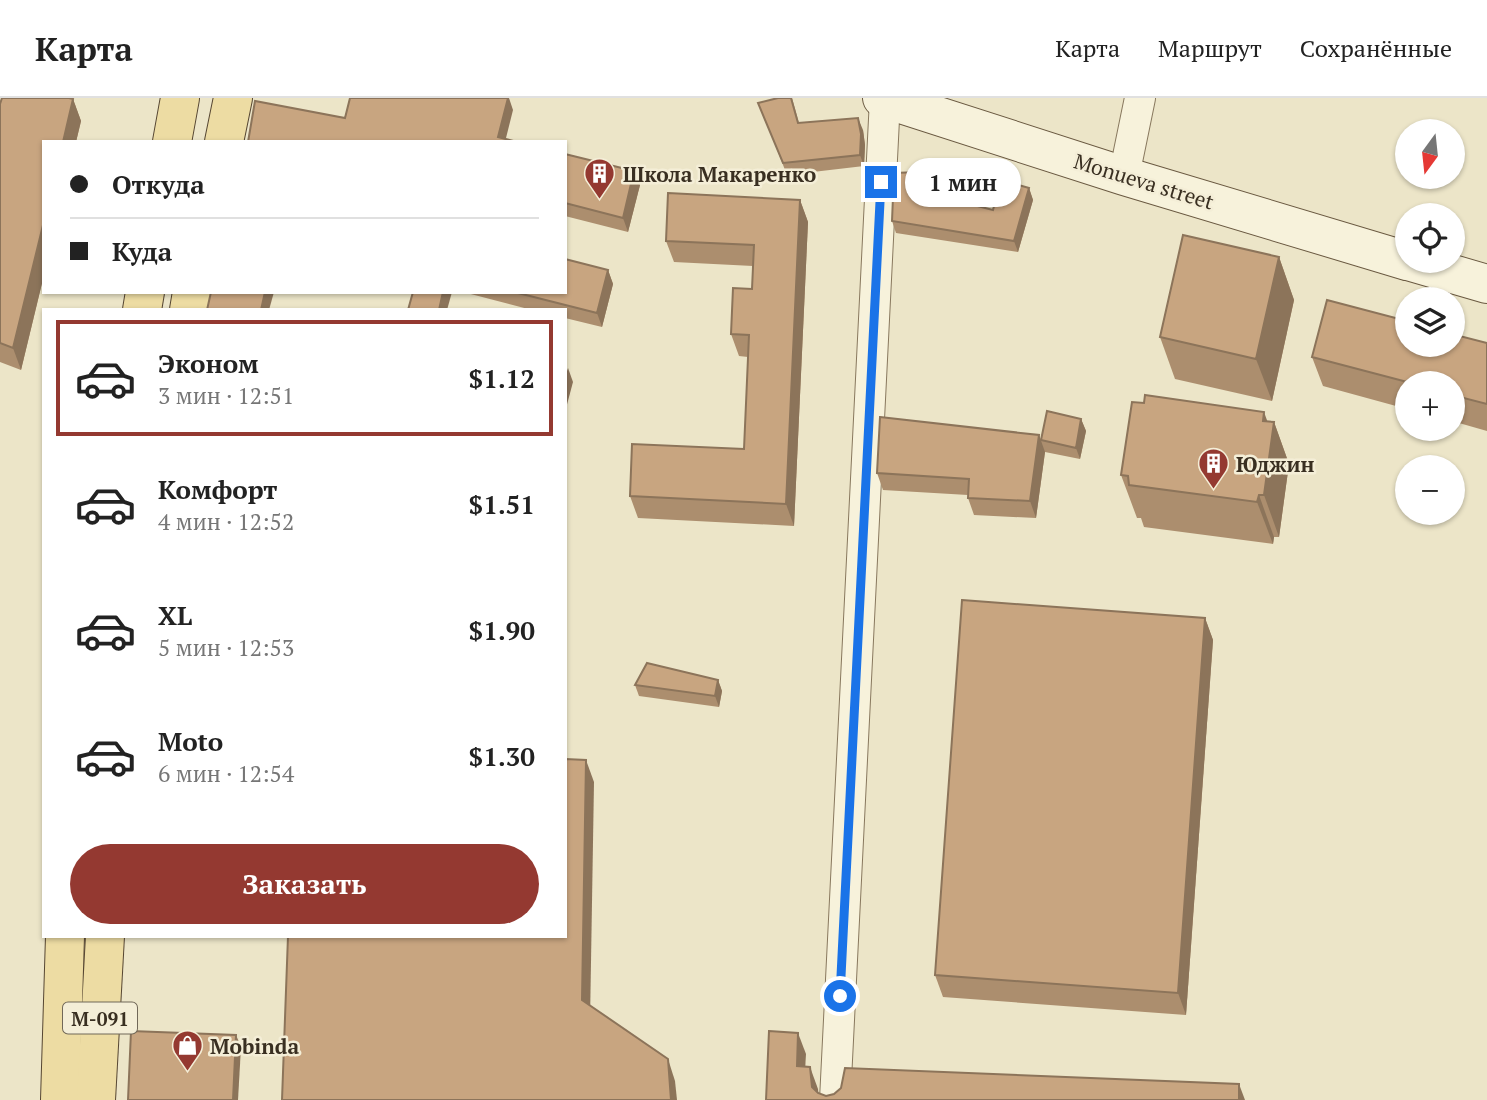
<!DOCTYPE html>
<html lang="ru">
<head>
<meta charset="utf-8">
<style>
  :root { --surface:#fff; --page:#f6f6f6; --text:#222; --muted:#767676; --line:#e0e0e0; --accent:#943931 }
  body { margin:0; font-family:"PT Serif",serif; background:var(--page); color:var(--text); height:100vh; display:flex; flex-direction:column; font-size:26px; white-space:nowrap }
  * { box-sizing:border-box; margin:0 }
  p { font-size:23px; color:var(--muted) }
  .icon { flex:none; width:38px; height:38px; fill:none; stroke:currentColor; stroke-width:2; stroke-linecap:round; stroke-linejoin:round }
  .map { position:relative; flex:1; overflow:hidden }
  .side { position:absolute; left:42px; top:210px; width:525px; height:630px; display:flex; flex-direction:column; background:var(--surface); border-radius:0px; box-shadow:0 2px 5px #0004 }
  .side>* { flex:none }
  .guide { position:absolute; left:42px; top:42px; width:525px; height:154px; border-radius:0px; box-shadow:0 2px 5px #0004; display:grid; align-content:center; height:154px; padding:0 28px; background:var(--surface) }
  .needle { width:46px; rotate:195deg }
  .fabs { position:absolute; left:1395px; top:21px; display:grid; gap:14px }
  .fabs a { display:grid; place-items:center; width:70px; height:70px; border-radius:50%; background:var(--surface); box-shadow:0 2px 5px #0004; font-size:35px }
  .end { position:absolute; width:32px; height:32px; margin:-16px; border:9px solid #1a73e8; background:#fff; box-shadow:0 0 0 4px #fff }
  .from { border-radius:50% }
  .bubble { position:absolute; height:49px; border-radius:24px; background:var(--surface); box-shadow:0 2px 5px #0004; font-size:23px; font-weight:600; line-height:49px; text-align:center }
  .guide b { display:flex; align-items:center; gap:24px; height:66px; font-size:26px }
  .guide b+b { border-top:2px solid var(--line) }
  .guide i { width:18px; height:18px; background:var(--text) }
  ul { padding:12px 0 0; list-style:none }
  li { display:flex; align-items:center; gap:21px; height:116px; margin:0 14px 10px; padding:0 14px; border:4px solid transparent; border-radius:0px }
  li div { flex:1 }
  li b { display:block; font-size:26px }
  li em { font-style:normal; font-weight:600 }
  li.active { border-color:var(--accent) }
  li>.icon { width:63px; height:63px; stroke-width:1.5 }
  .cta { display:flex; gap:14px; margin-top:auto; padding:14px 28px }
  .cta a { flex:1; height:80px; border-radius:42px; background:var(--accent); color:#fff; font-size:28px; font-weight:600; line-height:80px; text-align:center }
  header { display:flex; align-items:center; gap:42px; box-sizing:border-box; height:98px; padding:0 35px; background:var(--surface); border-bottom:2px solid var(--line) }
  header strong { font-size:33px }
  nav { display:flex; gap:38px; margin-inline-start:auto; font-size:24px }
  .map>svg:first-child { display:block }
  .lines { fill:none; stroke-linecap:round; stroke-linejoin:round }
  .street-casing { stroke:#88785e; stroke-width:32 }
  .secondary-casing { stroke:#6a5941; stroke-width:40 }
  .primary-casing { stroke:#564632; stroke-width:40 }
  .street { stroke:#f7f2db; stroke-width:30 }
  .secondary { stroke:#f7f2db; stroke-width:38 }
  .primary { stroke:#eddca3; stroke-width:38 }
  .wall { fill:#ac8e6e }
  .shaded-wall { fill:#8c745a }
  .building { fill:#c8a580; stroke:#8c745a; stroke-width:2 }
  .route { stroke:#1a73e8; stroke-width:9 }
  .labels { text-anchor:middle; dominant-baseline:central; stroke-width:5; stroke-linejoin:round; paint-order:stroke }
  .shield { fill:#f4eed7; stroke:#716858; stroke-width:2 }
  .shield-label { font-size:19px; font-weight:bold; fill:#392f21 }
  .poi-label { font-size:21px; font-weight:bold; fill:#392f21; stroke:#f4eed7; text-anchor:start }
  .street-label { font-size:21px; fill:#392f21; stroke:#f4eed7 }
</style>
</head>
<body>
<header>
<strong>Карта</strong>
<nav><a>Карта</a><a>Маршрут</a><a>Сохранённые</a></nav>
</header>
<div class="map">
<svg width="1487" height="1002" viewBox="0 0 1487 1002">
  <rect width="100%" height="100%" fill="#ece5c8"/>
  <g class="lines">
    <defs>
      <g id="street">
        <path d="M1124,78L1140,0"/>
        <path d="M835,1002L885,1"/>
      </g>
      <g id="secondary">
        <path d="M882,0L1124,78L1407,163"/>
        <path d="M1408,163L1487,186"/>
      </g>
      <g id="primary">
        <path d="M172,44L180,0"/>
        <path d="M224,44L233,0"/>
        <path d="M142,212L145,194"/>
        <path d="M189,212L192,194"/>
        <path d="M60,1002L65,838"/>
        <path d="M96,1002L105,838"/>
      </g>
    </defs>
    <use href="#street" class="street-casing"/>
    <use href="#secondary" class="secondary-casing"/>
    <use href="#primary" class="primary-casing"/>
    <use href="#street" class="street"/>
    <use href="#secondary" class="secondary"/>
    <use href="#primary" class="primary"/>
  </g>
  <g class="wall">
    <path d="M792,0L799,25L863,32L865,47L864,68L787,77L763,16Z"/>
    <path d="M73,1L81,23L21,272L0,264V6Z"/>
    <path d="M565,56L640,87L628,134L565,118Z"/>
    <path d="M924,86V94L993,112L1029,90L1033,102L1018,154L896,135L892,123Z"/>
    <path d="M800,102L808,124L794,428L638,420L630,398L744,351L748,259L739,258L731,236L752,191L753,168L674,164L666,143Z"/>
    <path d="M1279,159L1294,202L1272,303L1175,281L1160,239Z"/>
    <path d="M608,172L613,186L602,229L565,220V212H532L463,194H565Z"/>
    <path d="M1487,245V333L1452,323V285H1407V311L1323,288L1312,259Z"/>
    <path d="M1081,321L1086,333L1080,361L1045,354L1036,420L974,417L968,400V397L883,392L877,375L1039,337L1041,342Z"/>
    <path d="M1268,323L1274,324L1289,366L1279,439H1274L1273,446L1144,429L1141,420H1137L1121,377Z"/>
    <path d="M1205,520L1213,542L1186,917L943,899L935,877Z"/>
    <path d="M718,582L722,593L719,609L639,598L635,587Z"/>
  </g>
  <g class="shaded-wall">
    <path d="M508,0H509L513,12L505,44L498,39Z"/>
    <path d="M73,1L81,23L76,44H63Z"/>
    <path d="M858,20L863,32L865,47L864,68L860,57Z"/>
    <path d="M634,73L640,87L628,134L623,120Z"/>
    <path d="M919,74L924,86L923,105L919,93Z"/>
    <path d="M1029,90L1033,102L1018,154L1014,143Z"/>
    <path d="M800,102L808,124L794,428L786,406Z"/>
    <path d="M44,123V177L21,272L13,250Z"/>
    <path d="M1279,159L1294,202L1272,303L1256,261Z"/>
    <path d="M608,172L613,186L602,229L597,215Z"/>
    <path d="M265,194H274L269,212H261Z"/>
    <path d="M443,194H452L447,212H439Z"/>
    <path d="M568,270L573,284L565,314V279Z"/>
    <path d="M1264,314L1272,336L1274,324L1289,366L1279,439L1264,397L1263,323Z"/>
    <path d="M1081,321L1086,333L1080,361L1076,350Z"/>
    <path d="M1039,337L1045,354L1036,420L1030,403Z"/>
    <path d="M1259,397L1274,439L1273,446L1257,404Z"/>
    <path d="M1205,520L1213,542L1186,917L1178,895Z"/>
    <path d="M718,582L722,593L719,609L715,598Z"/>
    <path d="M586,662L594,684L590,924L582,902Z"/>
    <path d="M798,935L806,956L804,990L797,968Z"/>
    <path d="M236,937L241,949L238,1002H233Z"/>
    <path d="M668,961L675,983L677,1002H671Z"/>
    <path d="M810,969L818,991L819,1002L812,989Z"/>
    <path d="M1239,986L1245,1002H1239Z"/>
  </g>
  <g class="building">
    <path d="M2,0H69L73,1L63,44H44V123L13,250L0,245V6Z"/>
    <path d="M350,0H508L498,39L517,44H248L255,3L345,20Z"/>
    <path d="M778,0H791L798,25L858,20L861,36L860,57L783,65L758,5Z"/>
    <path d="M565,56L634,73L623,120L565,105Z"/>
    <path d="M919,74V93L993,112L1001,82L1029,90L1014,143L892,123L894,75Z"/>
    <path d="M668,95L800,102L786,406L630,398L632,346L744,351L749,237L731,236L733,190L752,191L754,147L666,143Z"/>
    <path d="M1183,137L1279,159L1256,261L1160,239Z"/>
    <path d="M565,161L608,172L597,215L514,194H565Z"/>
    <path d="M211,194H265L261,212H207Z"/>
    <path d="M413,194H443L439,212H408Z"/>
    <path d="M1327,202L1407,223V247H1452V236L1487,245V306L1452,297V285H1411L1312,259Z"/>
    <path d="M1145,297L1264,314L1263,323L1274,324L1264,397H1259L1257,404L1129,387L1128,378L1121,377L1132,304L1144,305Z"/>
    <path d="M1047,313L1081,321L1076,350L1041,342Z"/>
    <path d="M880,319L1039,337L1030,403L968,400L969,381L877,375Z"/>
    <path d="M962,502L1205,520L1178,895L935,877Z"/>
    <path d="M647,565L718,582L715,598L635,587Z"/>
    <path d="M565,661L586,662L582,902L668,961L671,1002H282L288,838H565Z"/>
    <path d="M131,933L236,937L233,1002H128Z"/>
    <path d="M769,933L798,935L797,968L810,969L812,989L818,995L826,998L834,996L841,990L845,970L1239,986V1002H766Z"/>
  </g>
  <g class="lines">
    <path class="route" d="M840,898L881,84"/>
  </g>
  <defs>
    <symbol id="building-pin" viewBox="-11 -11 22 30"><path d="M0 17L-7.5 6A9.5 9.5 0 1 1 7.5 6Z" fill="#943931" stroke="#f4eed7"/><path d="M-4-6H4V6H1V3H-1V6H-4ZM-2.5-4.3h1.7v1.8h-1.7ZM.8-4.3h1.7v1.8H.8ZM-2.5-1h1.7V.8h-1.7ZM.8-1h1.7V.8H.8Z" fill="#fff"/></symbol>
    <symbol id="shop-pin" viewBox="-11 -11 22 30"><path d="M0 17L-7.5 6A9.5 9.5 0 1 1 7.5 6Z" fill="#943931" stroke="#f4eed7"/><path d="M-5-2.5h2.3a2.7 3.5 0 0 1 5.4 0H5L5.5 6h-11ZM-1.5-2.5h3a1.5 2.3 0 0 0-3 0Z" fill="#fff"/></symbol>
  </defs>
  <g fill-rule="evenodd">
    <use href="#building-pin" x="582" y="58" width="35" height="47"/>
    <use href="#building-pin" x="1196" y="348" width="35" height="47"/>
    <use href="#shop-pin" x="170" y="930" width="35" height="47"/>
  </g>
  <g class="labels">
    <rect class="shield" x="63" y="904.5" width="74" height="31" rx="5"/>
    <g class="shield-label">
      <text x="100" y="920">М-091</text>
    </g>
    <g class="poi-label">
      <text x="623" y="76">Школа Макаренко</text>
      <text x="1236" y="366">Юджин</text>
      <text x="210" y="948">Mobinda</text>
    </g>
    <g class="street-label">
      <text transform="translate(1144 83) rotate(17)">Monueva street</text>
    </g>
  </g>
</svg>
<div class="fabs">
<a><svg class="needle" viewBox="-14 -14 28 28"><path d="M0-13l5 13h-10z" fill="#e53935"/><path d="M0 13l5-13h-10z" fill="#767676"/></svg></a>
<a><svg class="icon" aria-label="locate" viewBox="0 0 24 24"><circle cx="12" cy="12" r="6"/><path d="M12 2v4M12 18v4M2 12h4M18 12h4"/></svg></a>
<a><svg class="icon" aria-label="layers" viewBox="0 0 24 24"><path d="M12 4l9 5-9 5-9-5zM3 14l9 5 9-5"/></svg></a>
<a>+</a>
<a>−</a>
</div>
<i class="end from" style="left:840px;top:898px"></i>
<i class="end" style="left:881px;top:84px"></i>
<div class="bubble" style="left:905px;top:60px;width:116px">1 мин</div>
<div class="guide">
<b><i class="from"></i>Откуда</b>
<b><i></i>Куда</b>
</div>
<section class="side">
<ul>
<li class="active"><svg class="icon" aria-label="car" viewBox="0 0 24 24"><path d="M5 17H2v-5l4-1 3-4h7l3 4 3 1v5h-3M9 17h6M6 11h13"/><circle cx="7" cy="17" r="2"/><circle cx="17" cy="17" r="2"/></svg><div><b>Эконом</b><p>3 мин · 12:51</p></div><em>$1.12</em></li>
<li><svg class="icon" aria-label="car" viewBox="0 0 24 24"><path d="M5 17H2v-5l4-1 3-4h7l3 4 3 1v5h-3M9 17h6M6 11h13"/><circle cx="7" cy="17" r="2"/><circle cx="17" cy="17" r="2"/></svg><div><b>Комфорт</b><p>4 мин · 12:52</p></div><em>$1.51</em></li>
<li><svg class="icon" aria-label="car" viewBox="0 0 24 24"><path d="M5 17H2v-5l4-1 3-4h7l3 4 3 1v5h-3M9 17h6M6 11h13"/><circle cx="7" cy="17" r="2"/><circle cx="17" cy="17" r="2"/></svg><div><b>XL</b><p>5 мин · 12:53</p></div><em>$1.90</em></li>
<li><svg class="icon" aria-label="car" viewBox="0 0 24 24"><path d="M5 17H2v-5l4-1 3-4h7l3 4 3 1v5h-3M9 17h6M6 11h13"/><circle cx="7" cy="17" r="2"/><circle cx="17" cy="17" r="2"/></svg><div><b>Moto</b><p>6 мин · 12:54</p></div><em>$1.30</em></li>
</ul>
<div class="cta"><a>Заказать</a></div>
</section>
</div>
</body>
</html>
